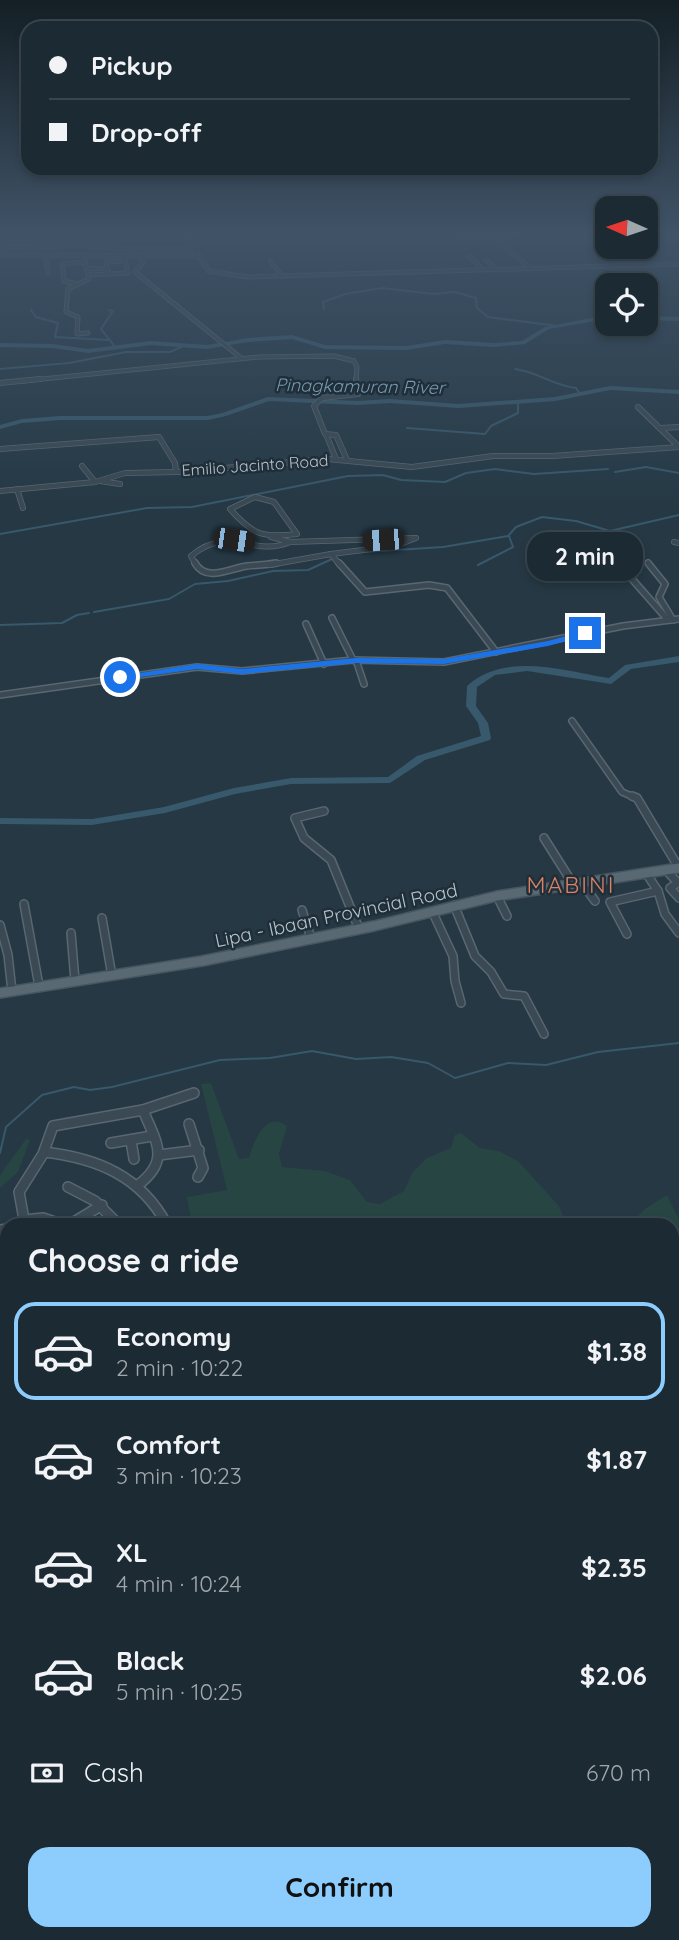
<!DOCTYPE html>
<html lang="en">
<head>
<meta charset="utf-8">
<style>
  :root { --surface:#1c2a33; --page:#25323b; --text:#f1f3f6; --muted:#a0a7ac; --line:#3a464e; --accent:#8ccdfd }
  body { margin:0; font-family:Quicksand,sans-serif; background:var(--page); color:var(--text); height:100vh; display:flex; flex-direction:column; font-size:26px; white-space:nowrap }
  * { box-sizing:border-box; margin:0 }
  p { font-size:23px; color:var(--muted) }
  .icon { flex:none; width:38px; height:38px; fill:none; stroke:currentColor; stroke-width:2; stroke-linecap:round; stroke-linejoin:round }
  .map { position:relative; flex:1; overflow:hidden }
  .side { position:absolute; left:0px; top:1218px; width:679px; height:723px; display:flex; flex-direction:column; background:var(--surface); border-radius:21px 21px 0 0; box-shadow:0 4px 10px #0003,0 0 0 2px var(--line) }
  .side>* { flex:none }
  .banner { position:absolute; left:21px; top:21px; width:637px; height:154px; border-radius:21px; box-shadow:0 4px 10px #0003,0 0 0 2px var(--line); display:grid; align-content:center; height:154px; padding:0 28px; background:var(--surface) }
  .needle { width:46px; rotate:273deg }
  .tools { position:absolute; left:595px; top:196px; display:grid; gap:14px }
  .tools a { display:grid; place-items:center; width:63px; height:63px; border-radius:14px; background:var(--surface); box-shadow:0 4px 10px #0003,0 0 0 2px var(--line); font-size:35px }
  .end { position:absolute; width:32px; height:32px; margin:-16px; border:9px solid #1a73e8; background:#fff; box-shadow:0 0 0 4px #fff }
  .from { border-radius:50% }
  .bubble { position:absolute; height:49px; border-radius:21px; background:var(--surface); box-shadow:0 4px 10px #0003,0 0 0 2px var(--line); font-size:23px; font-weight:700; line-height:49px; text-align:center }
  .car { position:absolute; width:21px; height:42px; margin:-21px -10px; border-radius:9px; box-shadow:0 0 5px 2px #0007; background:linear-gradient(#222 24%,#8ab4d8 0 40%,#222 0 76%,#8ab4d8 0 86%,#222 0) }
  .banner b { display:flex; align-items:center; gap:24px; height:66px; font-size:26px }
  .banner b+b { border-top:2px solid var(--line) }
  .banner i { width:18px; height:18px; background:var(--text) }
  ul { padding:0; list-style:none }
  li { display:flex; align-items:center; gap:21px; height:98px; margin:0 14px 10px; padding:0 14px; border:4px solid transparent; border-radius:21px }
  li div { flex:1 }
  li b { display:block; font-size:26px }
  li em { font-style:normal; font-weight:700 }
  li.selected { border-color:var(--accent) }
  li>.icon { width:63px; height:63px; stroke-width:1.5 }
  h2 { padding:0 28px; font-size:32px; line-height:84px }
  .pay { display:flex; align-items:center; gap:18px; height:77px; padding:0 28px; font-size:26px }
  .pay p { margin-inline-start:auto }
  .button { display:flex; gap:14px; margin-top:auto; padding:14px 28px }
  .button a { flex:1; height:80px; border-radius:21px; background:var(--accent); color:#111; font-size:28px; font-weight:700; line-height:80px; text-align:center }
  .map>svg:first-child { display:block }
  .green { fill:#274542 }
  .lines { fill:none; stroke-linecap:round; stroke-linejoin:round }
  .stream-far1 { stroke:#38586b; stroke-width:2 }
  .stream { stroke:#38586b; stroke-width:2.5 }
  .river { fill:#38586b; fill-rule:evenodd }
  .minor-far5-casing { stroke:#586770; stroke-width:5 }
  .minor-far4-casing { stroke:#586770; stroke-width:6 }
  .minor-far3-casing { stroke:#586770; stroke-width:8 }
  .minor-far2-casing { stroke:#586770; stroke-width:10 }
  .minor-far1-casing { stroke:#586770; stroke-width:12 }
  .minor-casing { stroke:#586770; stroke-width:14 }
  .major-casing { stroke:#47555f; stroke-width:12 }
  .minor-far5 { stroke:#3a4953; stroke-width:3.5 }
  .minor-far4 { stroke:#3a4953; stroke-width:4.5 }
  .minor-far3 { stroke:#3a4953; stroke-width:5 }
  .minor-far2 { stroke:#3a4953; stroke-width:7 }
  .minor-far1 { stroke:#3a4953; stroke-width:9 }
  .minor { stroke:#3a4953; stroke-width:10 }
  .major { stroke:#586973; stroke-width:9 }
  .route { fill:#1a73e8 }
  .labels { text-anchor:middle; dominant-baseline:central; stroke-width:5; stroke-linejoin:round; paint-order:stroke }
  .far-street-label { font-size:16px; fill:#b7c4cd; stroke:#1f2e38 }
  .far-water-label { font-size:18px; font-style:italic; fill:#769bb1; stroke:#1f2e38 }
  .street-label { font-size:19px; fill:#b7c4cd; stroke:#1f2e38 }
  .quarter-label { font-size:23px; letter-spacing:2px; fill:#db8164; stroke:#1f2e38 }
</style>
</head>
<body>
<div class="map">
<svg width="679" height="1940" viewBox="0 0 679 1940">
  <rect width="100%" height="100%" fill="#253844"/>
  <g class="green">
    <path d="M211,1083L239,1159L249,1158C254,1140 266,1110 287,1126L279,1154L282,1167L325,1171L350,1180L367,1202L380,1204L404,1191L412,1173L427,1158L451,1148L455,1135L461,1133L480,1148L499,1151L518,1161L559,1206L567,1225H192L187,1197L227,1190L201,1084Z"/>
    <path d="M26,1139L30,1140L18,1172L0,1188V1175Z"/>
    <path d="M667,1195L679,1220V1340H672V1225H629L646,1208Z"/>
    <path d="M0,1492L7,1493V1686L0,1690Z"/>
  </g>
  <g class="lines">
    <g class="stream-far1">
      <path d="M324,309L323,302L345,294L382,288L434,294L455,292L476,298L477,308L488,317L557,326"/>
      <path d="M31,310L36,317L58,323L55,337L109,340"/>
      <path d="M109,310L113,311L101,329L116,348"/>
      <path d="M0,369L69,363L126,352H170L181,347"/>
      <path d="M515,369C538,372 552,385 576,388L580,394"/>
      <path d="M407,428L485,434L491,426L518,413V402"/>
      <path d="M615,472L646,467L679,473"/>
      <path d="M0,534L147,508L192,507L348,476L383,475L401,480L445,482L466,473L495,469L534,474L608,469"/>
      <path d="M364,552L443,547L508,536L516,527L542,517L576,521L610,531L679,515"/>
      <path d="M478,565L513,547L509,536"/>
      <path d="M94,612L169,599L195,584L228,581L273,571L308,570L332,559"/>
      <path d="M0,625L62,623L77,615L89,613"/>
      <path d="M0,1153L6,1127L42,1095L74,1087L90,1090L112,1087L220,1060L270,1058L312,1051L356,1059L391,1057L428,1063L455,1078L508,1063L546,1065L598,1052L679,1043"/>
      <path d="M672,1426L679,1425"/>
    </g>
    <g class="stream">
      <path d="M672,1493L679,1486"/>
      <path d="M0,1709L7,1705"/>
    </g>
    <g class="river">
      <path d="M607,315V319L549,329L525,344L495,347L445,344L406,350L325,349L292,339L248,342L207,349L151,345L88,353L53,348L0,347V343L53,344L88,349L151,341L207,345L248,338L292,335L325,345L406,346L445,340L495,343L522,341L545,327Z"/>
      <path d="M646,316L679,317V321L646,320Z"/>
      <path d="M610,386L679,390V394L610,390L555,401L458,408L390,403L357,405L269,401L226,416L208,420H60L22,423L0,429V425L22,419L60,416H208L222,413L268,397L357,401L390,399L458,404L555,397Z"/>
      <path d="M679,656V662L631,669L611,684L527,671L495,675L477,687L476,706L488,723L491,738L490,740L425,760L390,783L291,784L235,794L165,813L92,825L0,824V818L92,819L164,807L234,788L291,778L388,777L417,756L481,736L478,723L466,706L467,686C505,651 564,671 609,678L625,665Z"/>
    </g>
    <defs>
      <g id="minor-far5">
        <path d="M464,235H496"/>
        <path d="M495,235L506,249L528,266"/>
        <path d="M497,236L513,235"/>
        <path d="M186,242L191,246L190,249"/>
        <path d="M0,248L32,247"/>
        <path d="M138,250L190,249L193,256"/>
        <path d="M0,255L199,256L209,271L248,277L679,264"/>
        <path d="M33,255L32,247L81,245L138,250L134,256"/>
        <path d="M45,255L48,273"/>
        <path d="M87,255L85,262L89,279L68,289L66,312L78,317L77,334L88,333"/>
        <path d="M141,256L143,262L135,272L241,358"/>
        <path d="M470,257L482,269"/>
        <path d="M486,260L496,268"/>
        <path d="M270,261L282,276"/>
        <path d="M87,269L107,268"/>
        <path d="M108,274L106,262L125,261"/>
        <path d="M88,275L128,273L124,257"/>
        <path d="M77,284L64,281L62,264L85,262"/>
        <path d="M23,381L259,357L334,356L354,361L357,367L356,381"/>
      </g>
      <g id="minor-far4">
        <path d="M0,383L40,379"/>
        <path d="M638,407L679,447"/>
        <path d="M661,428L679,427"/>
        <path d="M326,434L336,459"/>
        <path d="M0,449L159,437L175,463L176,472"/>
        <path d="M347,460L336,435L325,434L314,406L322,398L358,394L356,379"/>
        <path d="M82,466L95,482"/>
        <path d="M100,481L120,484"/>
        <path d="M17,489L23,508"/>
        <path d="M0,491L95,482L125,473L178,472L327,459L412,467L493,456H552L679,447"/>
        <path d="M255,497L274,502L297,534C262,538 253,535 230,509Z"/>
        <path d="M271,537L290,542L416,538L395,546L331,554L340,565"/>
        <path d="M674,542L679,543"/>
        <path d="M196,565L191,556C229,524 254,558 290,542"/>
        <path d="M269,565L331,554"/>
      </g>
      <g id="minor-far3">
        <path d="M195,563C206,583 231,568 247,566C257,565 266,565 276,563"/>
        <path d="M339,563L365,592L429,585L447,588L496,652"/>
        <path d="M648,563L665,584L659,597L673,620"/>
        <path d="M632,579L668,620"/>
        <path d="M332,618L353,660"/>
        <path d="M306,624L324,664"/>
        <path d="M356,660L364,684"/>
        <path d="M0,695L197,667L242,671L353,660L444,662L623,626L679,619"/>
        <path d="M572,721L622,792L636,798"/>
      </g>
      <g id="minor-far2">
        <path d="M632,796L637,798L679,868"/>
        <path d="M324,811L295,818L304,838L331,860L359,929"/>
        <path d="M544,838L573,884"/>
        <path d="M666,870L678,883L670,888L679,898"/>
        <path d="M582,883L595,901"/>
        <path d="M658,891L665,914L679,933"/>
        <path d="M497,896L507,916"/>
        <path d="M24,904L39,986"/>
        <path d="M454,905L475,956L491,972L504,994L524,996L544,1034"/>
        <path d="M302,910L311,938"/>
        <path d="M432,911L453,956L455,981L461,1003"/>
        <path d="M102,918L112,976"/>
        <path d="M0,925L8,955L12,991"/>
        <path d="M71,933L75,981"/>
        <path d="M627,934L610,902L658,891L646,873"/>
      </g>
      <g id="minor-far1">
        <path d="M189,1124L203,1168L198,1177"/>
        <path d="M131,1141L134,1159"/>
        <path d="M111,1143L152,1136"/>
        <path d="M44,1152C97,1158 141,1176 167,1225"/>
        <path d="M159,1155L199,1150"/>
        <path d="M138,1185C171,1160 156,1142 143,1110"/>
        <path d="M68,1187L95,1201L119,1225"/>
        <path d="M24,1220L43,1218L64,1225"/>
        <path d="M25,1225L19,1192L43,1154L53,1126L143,1110L194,1093"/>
        <path d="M69,1225L102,1205"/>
        <path d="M0,1230L7,1229"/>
        <path d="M0,1302L7,1304"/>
        <path d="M0,1390H7"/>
        <path d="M0,1466L6,1467"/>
      </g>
      <path id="minor" d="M0,1466L7,1467"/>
      <path id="major" d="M0,993L202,961L374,926L497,896L679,868"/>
    </defs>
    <use href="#minor-far5" class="minor-far5-casing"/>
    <use href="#minor-far4" class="minor-far4-casing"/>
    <use href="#minor-far3" class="minor-far3-casing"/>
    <use href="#minor-far2" class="minor-far2-casing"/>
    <use href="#minor-far1" class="minor-far1-casing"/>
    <use href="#minor" class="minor-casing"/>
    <use href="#major" class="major-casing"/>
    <use href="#minor-far5" class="minor-far5"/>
    <use href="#minor-far4" class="minor-far4"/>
    <use href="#minor-far3" class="minor-far3"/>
    <use href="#minor-far2" class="minor-far2"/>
    <use href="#minor-far1" class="minor-far1"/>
    <use href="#minor" class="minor"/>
    <use href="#major" class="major"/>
  </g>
  <linearGradient id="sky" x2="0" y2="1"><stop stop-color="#141f25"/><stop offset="0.46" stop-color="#405367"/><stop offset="1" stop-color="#405367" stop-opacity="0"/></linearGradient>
  <rect width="679" height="506" fill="url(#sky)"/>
  <path class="route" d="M585,631L588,635L548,646L444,664L356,663L242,674L197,669L120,680L115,677L197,664L242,669L356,658L444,659L548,641Z"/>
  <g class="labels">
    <g class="far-street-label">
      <text transform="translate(255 465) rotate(-4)">Emilio Jacinto Road</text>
    </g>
    <g class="far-water-label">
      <text transform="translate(360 386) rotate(1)">Pinagkamuran River</text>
    </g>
    <g class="street-label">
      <text transform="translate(336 915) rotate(-12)">Lipa - Ibaan Provincial Road</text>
    </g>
    <g class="quarter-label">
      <text x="571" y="884">MABINI</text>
    </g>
  </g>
</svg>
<div class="tools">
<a><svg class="needle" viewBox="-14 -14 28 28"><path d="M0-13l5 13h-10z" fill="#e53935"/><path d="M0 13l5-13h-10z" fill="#a0a7ac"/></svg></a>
<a><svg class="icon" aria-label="locate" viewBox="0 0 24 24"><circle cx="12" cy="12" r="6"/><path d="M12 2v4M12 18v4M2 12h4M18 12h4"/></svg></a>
</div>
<i class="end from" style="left:120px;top:677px"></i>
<i class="end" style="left:585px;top:633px"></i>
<div class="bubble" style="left:527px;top:532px;width:116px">2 min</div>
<i class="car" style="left:234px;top:540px;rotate:98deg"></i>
<i class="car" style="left:383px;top:540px;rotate:266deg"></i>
<div class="banner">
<b><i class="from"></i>Pickup</b>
<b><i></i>Drop-off</b>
</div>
<section class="side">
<h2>Choose a ride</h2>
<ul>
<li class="selected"><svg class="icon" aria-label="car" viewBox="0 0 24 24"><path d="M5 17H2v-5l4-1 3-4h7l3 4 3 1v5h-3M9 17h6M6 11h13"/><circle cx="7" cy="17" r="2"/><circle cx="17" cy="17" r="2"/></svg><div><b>Economy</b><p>2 min · 10:22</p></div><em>$1.38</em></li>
<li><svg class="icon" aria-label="car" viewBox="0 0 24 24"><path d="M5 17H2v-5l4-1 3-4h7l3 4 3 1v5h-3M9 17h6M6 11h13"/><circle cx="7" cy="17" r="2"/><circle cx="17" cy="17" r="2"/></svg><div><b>Comfort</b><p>3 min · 10:23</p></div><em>$1.87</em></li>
<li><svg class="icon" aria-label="car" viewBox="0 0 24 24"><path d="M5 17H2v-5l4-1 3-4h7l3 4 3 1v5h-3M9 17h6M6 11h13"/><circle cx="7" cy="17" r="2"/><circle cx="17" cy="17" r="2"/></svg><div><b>XL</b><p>4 min · 10:24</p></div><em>$2.35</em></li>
<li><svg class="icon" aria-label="car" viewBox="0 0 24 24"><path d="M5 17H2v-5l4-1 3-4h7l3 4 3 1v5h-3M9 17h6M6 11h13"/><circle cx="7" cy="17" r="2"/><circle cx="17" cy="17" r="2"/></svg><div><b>Black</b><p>5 min · 10:25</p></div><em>$2.06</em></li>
</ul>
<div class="pay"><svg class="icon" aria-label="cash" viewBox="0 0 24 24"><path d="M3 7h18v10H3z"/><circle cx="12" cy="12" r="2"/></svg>Cash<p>670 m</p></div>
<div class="button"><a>Confirm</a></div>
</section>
</div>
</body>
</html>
